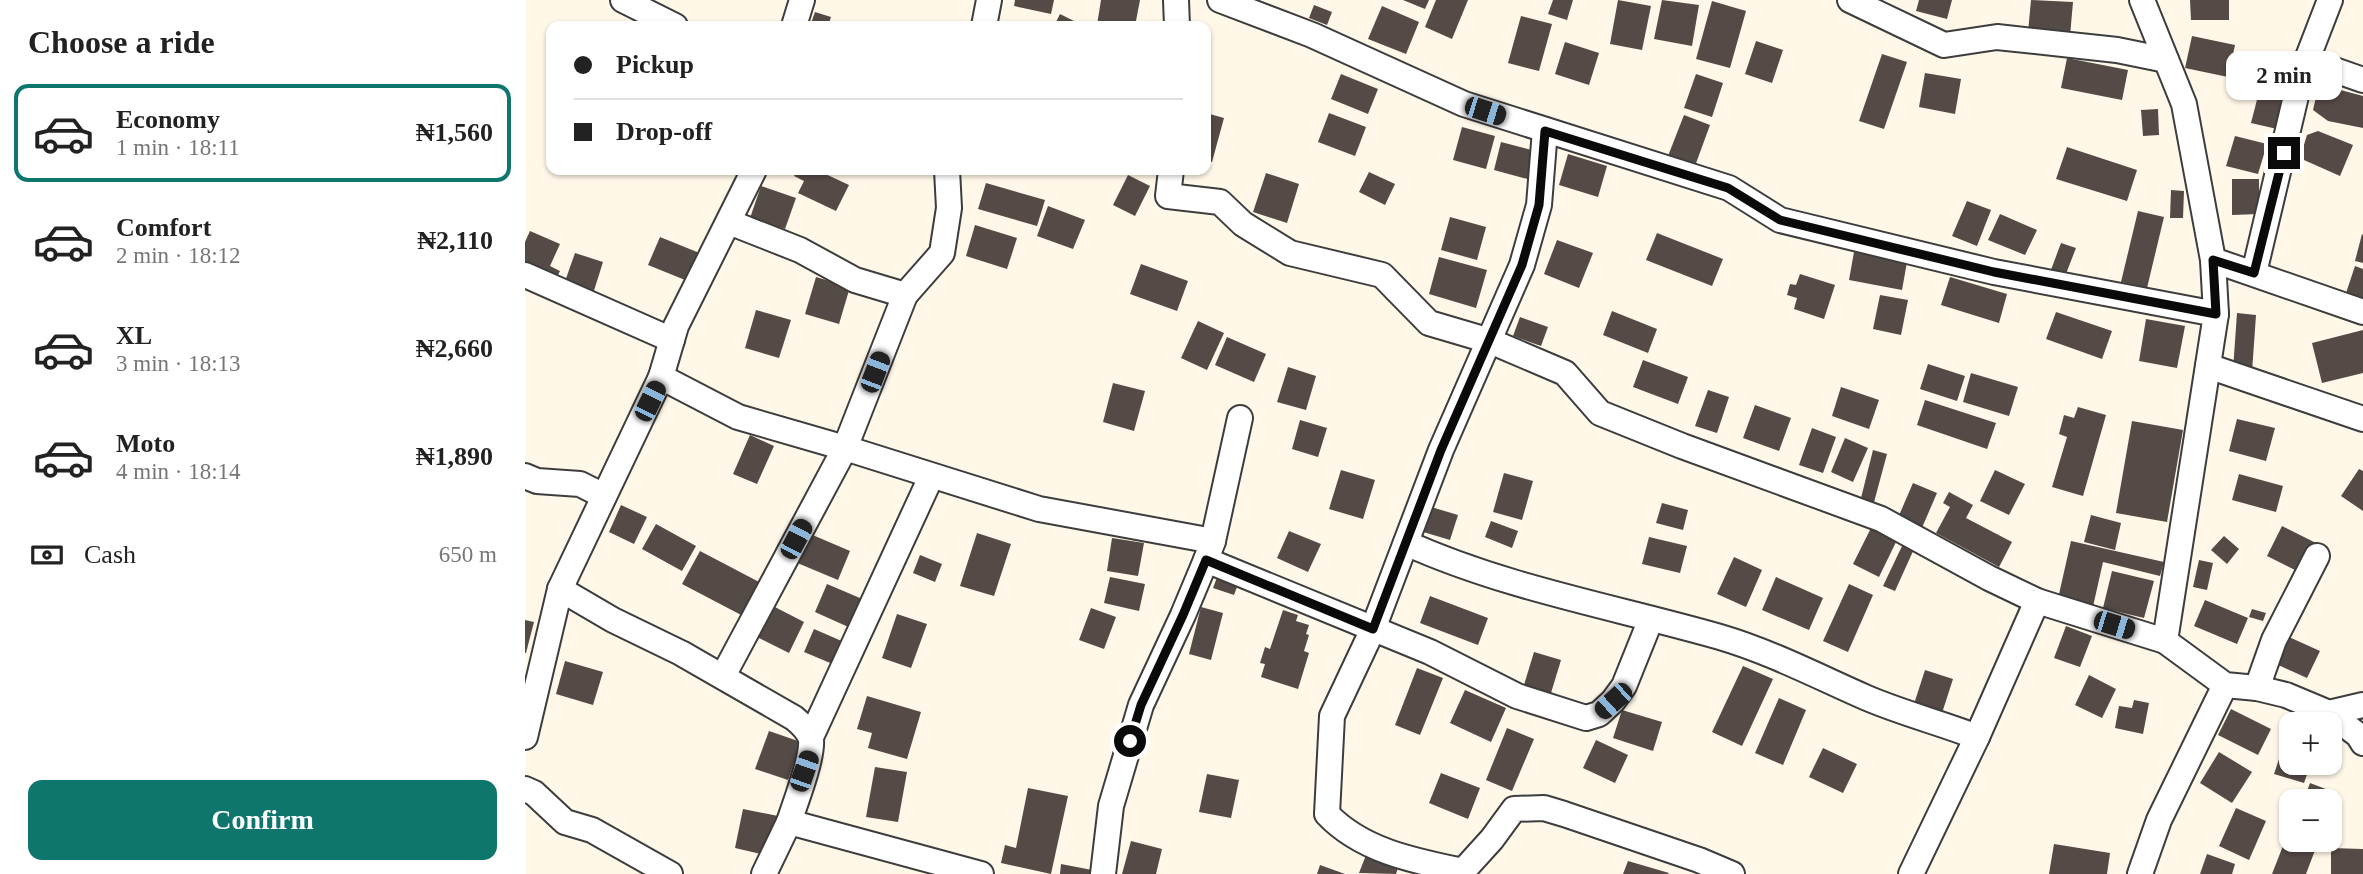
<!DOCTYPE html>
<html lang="en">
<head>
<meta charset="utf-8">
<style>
  :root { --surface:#fff; --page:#f2f2f2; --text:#222; --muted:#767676; --line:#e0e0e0; --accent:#0f766e }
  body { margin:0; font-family:Georgia,serif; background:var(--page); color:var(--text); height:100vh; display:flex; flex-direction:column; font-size:26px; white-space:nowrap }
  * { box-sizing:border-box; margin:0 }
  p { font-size:23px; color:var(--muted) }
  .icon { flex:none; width:38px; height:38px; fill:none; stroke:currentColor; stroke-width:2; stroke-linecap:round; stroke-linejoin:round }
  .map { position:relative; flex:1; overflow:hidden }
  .sheet { display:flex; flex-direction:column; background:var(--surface); width:525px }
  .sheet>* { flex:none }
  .hud { position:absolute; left:21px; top:21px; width:665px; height:154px; border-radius:14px; box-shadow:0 2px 5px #0004; display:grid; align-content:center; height:154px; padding:0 28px; background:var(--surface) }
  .fabs { position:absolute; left:1754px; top:712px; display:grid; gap:14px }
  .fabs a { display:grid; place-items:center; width:63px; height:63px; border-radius:14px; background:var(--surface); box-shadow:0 2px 5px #0004; font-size:35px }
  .end { position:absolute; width:32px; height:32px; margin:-16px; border:9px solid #0a0a0a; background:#fff; box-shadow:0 0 0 4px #fff }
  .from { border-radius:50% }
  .bubble { position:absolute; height:49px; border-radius:14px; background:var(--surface); box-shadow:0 2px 5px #0004; font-size:23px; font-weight:700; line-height:49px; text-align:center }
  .car { position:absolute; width:21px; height:42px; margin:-21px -10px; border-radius:9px; box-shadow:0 0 5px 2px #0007; background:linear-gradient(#222 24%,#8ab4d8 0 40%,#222 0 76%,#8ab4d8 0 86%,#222 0) }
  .hud b { display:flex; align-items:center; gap:24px; height:66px; font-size:26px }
  .hud b+b { border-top:2px solid var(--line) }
  .hud i { width:18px; height:18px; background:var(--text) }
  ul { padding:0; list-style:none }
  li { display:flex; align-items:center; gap:21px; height:98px; margin:0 14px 10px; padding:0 14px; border:4px solid transparent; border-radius:14px }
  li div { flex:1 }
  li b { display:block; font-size:26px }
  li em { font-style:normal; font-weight:700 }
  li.selected { border-color:var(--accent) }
  li>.icon { width:63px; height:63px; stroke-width:1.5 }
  h2 { padding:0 28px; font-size:32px; line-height:84px }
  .pay { display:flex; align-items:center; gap:18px; height:77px; padding:0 28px; font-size:26px }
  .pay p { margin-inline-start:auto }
  .cta { display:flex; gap:14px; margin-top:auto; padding:14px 28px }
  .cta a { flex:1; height:80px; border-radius:14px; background:var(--accent); color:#fff; font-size:28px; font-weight:700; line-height:80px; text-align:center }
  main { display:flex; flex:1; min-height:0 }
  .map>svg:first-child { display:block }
  .building { fill:#544a46 }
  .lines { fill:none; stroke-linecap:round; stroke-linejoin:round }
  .minor-casing { stroke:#3d3d3d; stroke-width:28 }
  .minor { stroke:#fff; stroke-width:24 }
  .route { stroke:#0a0a0a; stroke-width:9 }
</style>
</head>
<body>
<main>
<section class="sheet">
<h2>Choose a ride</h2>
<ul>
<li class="selected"><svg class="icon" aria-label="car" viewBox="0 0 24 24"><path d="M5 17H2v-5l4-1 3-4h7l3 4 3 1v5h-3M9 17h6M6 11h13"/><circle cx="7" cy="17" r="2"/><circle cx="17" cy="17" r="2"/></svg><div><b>Economy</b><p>1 min · 18:11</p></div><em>₦1,560</em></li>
<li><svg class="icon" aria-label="car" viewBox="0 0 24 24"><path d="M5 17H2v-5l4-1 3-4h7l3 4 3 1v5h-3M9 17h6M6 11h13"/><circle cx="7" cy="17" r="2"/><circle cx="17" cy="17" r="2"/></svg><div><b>Comfort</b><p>2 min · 18:12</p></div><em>₦2,110</em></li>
<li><svg class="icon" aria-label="car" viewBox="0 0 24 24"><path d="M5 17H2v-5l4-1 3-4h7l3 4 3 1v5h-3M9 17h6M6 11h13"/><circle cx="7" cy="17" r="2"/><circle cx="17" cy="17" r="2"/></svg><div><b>XL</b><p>3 min · 18:13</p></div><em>₦2,660</em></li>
<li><svg class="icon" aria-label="car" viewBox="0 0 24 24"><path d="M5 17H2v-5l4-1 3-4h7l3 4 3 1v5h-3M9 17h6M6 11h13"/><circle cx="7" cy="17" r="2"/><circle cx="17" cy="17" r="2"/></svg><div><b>Moto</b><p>4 min · 18:14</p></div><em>₦1,890</em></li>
</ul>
<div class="pay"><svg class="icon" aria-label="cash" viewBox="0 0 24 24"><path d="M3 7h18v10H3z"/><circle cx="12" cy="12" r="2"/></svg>Cash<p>650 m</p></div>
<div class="cta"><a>Confirm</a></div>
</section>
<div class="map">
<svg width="1838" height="874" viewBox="0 0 1838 874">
  <rect width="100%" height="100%" fill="#fff8e8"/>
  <g class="building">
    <path d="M490,0H529L526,14L489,6Z"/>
    <path d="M576,0H615L610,26L572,25Z"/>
    <path d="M878,0H904L900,9Z"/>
    <path d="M911,0H943L927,39L900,27Z"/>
    <path d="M1028,0H1048L1042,20L1023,14Z"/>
    <path d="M1093,0L1126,6L1117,50L1085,44Z"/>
    <path d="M1137,0L1174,5L1167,46L1129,39Z"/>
    <path d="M1394,0H1427L1422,19L1391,11Z"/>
    <path d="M1506,0L1548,2L1545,36L1503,32Z"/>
    <path d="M1665,0H1704V20H1666Z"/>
    <path d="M1187,1L1221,11L1205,68L1171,59Z"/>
    <path d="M789,5L807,12L802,25L784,18Z"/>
    <path d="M857,6L894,22L881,54L843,39Z"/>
    <path d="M290,12L306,17L303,26H285Z"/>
    <path d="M535,14L559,26H529Z"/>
    <path d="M996,16L1027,24L1014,71L983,63Z"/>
    <path d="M1667,36L1710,45L1703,77L1660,68Z"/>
    <path d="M1231,41L1258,50L1247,83L1220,74Z"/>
    <path d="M1040,42L1074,53L1064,85L1030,74Z"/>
    <path d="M1357,54L1382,62L1359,129L1334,121Z"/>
    <path d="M1542,58L1603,70L1597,100L1536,88Z"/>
    <path d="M1400,73L1436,79L1430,114L1394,107Z"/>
    <path d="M816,74L853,89L843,114L806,99Z"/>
    <path d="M1171,74L1198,83L1187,117L1159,108Z"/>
    <path d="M1735,88L1760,94L1752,129L1726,123Z"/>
    <path d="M1808,88L1838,96V128L1803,121L1788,110L1791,97Z"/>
    <path d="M1633,109L1634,135L1618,136L1616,110Z"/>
    <path d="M681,113L699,118L687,162L681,161Z"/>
    <path d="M804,113L841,127L830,156L793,142Z"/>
    <path d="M1159,115L1185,125L1170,166L1143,156Z"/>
    <path d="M937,127L970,136L961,169L928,160Z"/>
    <path d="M1793,131L1828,145L1815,176L1779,160L1778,148L1782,135Z"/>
    <path d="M1710,136L1742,144L1733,174L1701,166Z"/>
    <path d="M976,142L1014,152L1006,180L969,170Z"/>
    <path d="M1542,147L1612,170L1602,201L1531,179Z"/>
    <path d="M1043,154L1082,166L1073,197L1034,185Z"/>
    <path d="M272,170H292L324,185L311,211L273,193L279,181L269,176Z"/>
    <path d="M844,172L870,184L860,205L834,192Z"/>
    <path d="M741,173L774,184L762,223L728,212Z"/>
    <path d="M603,175L625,186L610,216L588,205Z"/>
    <path d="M1707,179H1734V214L1707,215Z"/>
    <path d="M461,183L520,200L512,226L453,209Z"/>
    <path d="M236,186L271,198L260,229L225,218Z"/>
    <path d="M1646,190L1659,191L1658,218H1645Z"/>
    <path d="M1442,201L1466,210L1452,246L1427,236Z"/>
    <path d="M523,206L560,220L548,249L512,236Z"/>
    <path d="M1613,211L1639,217L1622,288L1596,282Z"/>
    <path d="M1475,214L1512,230L1500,255L1463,240Z"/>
    <path d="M925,217L961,227L952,260L916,250Z"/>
    <path d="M450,225L492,238L482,269L441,256Z"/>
    <path d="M5,231L35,244L25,266L35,271L29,283L0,271V242Z"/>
    <path d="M1132,233L1198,259L1187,286L1121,260Z"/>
    <path d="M1837,234L1838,235V263L1830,261Z"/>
    <path d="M135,237L177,254L165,282L123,265Z"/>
    <path d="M1032,240L1068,253L1054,288L1019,274Z"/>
    <path d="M1536,243L1551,248L1537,284L1523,278Z"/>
    <path d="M1329,252L1382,262L1377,290L1324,280Z"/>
    <path d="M50,253L78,262L67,297L38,287Z"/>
    <path d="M914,257L962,270L951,308L904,294Z"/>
    <path d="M616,264L663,281L652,311L605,294Z"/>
    <path d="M1830,266L1838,269V308L1818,302Z"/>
    <path d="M1275,274L1310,285L1299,319L1269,309L1272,298L1262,295L1265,284L1271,285Z"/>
    <path d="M291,277L325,287L314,324L280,314Z"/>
    <path d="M1425,277L1482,294L1474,323L1416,305Z"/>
    <path d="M1355,295L1383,300L1376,335L1348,329Z"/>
    <path d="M231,310L266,320L254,358L220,348Z"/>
    <path d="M1087,311L1132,329L1123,353L1078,335Z"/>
    <path d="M1531,312L1587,331L1577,359L1521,339Z"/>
    <path d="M1712,313L1731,315L1727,372L1708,370Z"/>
    <path d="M995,317L1023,327L1016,346L988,336Z"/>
    <path d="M1621,319L1660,326L1652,368L1614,361Z"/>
    <path d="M673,321L699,333L682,370L656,358Z"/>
    <path d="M1838,330V373L1797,383L1787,343Z"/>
    <path d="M702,337L741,354L729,382L690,365Z"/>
    <path d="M1118,360L1163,377L1153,404L1108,387Z"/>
    <path d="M1403,364L1440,376L1432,401L1395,389Z"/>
    <path d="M763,367L791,376L781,410L752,402Z"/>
    <path d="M1446,373L1493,387L1484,416L1438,402Z"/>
    <path d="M588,383L620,391L609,431L578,422Z"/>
    <path d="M1316,387L1354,400L1344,429L1307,416Z"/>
    <path d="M1183,390L1204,397L1192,433L1170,426Z"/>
    <path d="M1400,400L1471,423L1462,449L1392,425Z"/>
    <path d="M1230,405L1266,418L1254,451L1218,438Z"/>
    <path d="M1553,407L1581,415L1558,496L1527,487L1542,437L1534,434L1539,415L1549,418Z"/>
    <path d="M1712,419L1750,428L1741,461L1704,451Z"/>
    <path d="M775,420L802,428L793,457L767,449Z"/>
    <path d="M1607,421L1658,430L1642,522L1591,513Z"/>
    <path d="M1287,428L1311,437L1298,473L1274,465Z"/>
    <path d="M225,435L249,446L232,484L208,474Z"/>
    <path d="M1320,438L1343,448L1328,482L1306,472Z"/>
    <path d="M1348,450L1362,454L1348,506L1335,502Z"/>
    <path d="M1834,469L1838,471V511L1816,496Z"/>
    <path d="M816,470L850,480L838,519L804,509Z"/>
    <path d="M1470,470L1500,484L1484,515L1455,501Z"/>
    <path d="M979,473L1008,481L997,520L968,512Z"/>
    <path d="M1714,474L1758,486L1751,512L1707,500Z"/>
    <path d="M1388,483L1412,493L1396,530L1372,520Z"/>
    <path d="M1424,492L1448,505L1441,518L1487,542L1474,567L1411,533L1425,507L1418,503Z"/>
    <path d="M1137,503L1163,510L1158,530L1131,523Z"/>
    <path d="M96,505L122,517L109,544L84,532Z"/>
    <path d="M903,506L933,515L925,540L895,531Z"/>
    <path d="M1566,515L1596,523L1590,550L1559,542Z"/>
    <path d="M966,521L993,531L987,548L960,537Z"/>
    <path d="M131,524L171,546L157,571L117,549Z"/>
    <path d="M1757,526L1791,543L1776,573L1742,556Z"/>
    <path d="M1346,528L1372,540L1354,577L1328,564Z"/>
    <path d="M764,531L796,544L783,572L752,558Z"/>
    <path d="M283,533L325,551L313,580L270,562Z"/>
    <path d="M452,533L486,544L469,596L435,586Z"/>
    <path d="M1699,536L1714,549L1702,564L1686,550Z"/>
    <path d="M1124,537L1162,546L1155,573L1117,564Z"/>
    <path d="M587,538L619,543L613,576L582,571Z"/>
    <path d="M1546,541L1639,562L1635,576L1578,562L1567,611L1532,603Z"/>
    <path d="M1378,544L1389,549L1370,591L1358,586Z"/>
    <path d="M175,551L236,583L218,616L157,584Z"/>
    <path d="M395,555L417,564L410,582L388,573Z"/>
    <path d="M1209,557L1237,570L1221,607L1192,594Z"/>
    <path d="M1674,560L1688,563L1682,590L1668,587Z"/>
    <path d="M1587,571L1629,581L1619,618L1578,608Z"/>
    <path d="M694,572L715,579L709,595L688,588Z"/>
    <path d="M585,577L620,584L614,611L579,603Z"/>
    <path d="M1251,577L1298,598L1284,630L1237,610Z"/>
    <path d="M302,584L342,601L330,630L290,612Z"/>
    <path d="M1324,584L1348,595L1323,652L1298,641Z"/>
    <path d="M905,596L963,618L953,645L895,623Z"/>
    <path d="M1680,600L1723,618L1712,644L1669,626Z"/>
    <path d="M246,605L279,622L264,653L230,636Z"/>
    <path d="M676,607L698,613L686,660L664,654Z"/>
    <path d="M566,608L591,617L579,649L554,640Z"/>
    <path d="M1727,609L1741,613L1738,621L1724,617Z"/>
    <path d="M758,610L773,615L771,621L784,625L781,634L784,635L779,651L784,653L773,689L736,677L740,664L735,663L740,647L745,649Z"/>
    <path d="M372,614L402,624L386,668L357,658Z"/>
    <path d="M0,620L9,622L1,653H0Z"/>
    <path d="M1541,626L1567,636L1555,667L1529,658Z"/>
    <path d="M289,629L319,642L310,665L279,652Z"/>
    <path d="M1764,637L1795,651L1782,678L1751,664Z"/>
    <path d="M1009,652L1036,660L1026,693L999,685Z"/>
    <path d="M40,661L78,672L68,705L31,694Z"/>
    <path d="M1218,666L1248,679L1217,746L1187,732Z"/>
    <path d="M892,668L918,678L895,735L870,725Z"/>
    <path d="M1400,670L1428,679L1417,713L1389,704Z"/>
    <path d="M1564,675L1591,689L1577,718L1550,705Z"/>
    <path d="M940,690L981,708L966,742L925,723Z"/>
    <path d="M342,696L396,712L382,759L343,748L347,733L332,729Z"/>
    <path d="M1254,698L1281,710L1258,765L1230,753Z"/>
    <path d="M1609,700L1624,703L1618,734L1590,728L1594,706L1607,708Z"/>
    <path d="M1706,709L1746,729L1733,755L1693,735Z"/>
    <path d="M1097,710L1137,722L1128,751L1088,738Z"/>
    <path d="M982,728L1009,739L987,791L961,780Z"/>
    <path d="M244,731L276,742L263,780L230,769Z"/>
    <path d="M1763,732L1766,733V763H1786L1779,783L1749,774Z"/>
    <path d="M1071,740L1103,755L1090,783L1058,768Z"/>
    <path d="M1298,748L1332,764L1318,793L1284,777Z"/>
    <path d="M1694,752L1727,772L1707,803L1675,783Z"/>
    <path d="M350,767L382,772L373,822L341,817Z"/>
    <path d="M916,773L955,788L943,819L904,803Z"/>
    <path d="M682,774L714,780L706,818L674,812Z"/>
    <path d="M1785,783L1814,794L1804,819V802H1778Z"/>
    <path d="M503,788L543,796L526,874L476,863L480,845L491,848Z"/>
    <path d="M1711,808L1741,821L1724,860L1694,846Z"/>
    <path d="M218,809L253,816L245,856L210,848Z"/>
    <path d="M1763,833L1766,835V840H1780L1792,845L1781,874H1747Z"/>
    <path d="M606,841L637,849L631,874H597Z"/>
    <path d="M1529,844L1585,853L1582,874H1524Z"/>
    <path d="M1806,848L1838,849V874H1806Z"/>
    <path d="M843,850L875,862L871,874L834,873Z"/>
    <path d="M1682,854L1710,864L1707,874H1675Z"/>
    <path d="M1103,861L1144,873L1143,874H1098Z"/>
    <path d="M536,864L567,870L566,874H535Z"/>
    <path d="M795,865L820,874H792Z"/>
  </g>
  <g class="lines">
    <defs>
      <g id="minor">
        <path d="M98,0L150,26"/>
        <path d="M651,0L652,26"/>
        <path d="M695,0L787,35L939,104L1204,188L1255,220L1469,272L1691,314"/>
        <path d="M1325,0L1419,45L1472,37L1592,50L1641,60"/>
        <path d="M1617,0L1659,104L1688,260L1691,314L1640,641"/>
        <path d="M269,26L277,0"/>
        <path d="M459,26L464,0"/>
        <path d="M1781,60L1838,80"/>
        <path d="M1020,130L1014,205L997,265L916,450L848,629L807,716L802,814C837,851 890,861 938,871L967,839L989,809L1019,808L1039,814L1174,860L1207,874"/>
        <path d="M646,170L643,196L695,202L718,224L765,253L857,275L904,323L965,341L1040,373L1075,413L1157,446L1356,519L1464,578L1512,601L1640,641L1700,685L1732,688L1761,695L1804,713L1833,735L1838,743"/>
        <path d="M204,222L275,250L330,280L380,295L417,253L424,208L422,170"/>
        <path d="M1688,260L1838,312"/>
        <path d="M1729,273L1776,75L1805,0"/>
        <path d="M0,275L147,340"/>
        <path d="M380,295L320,448L514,509L688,541"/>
        <path d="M1683,366L1838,419"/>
        <path d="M136,377L151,326L229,170"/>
        <path d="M715,418L688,541L681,560L905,652L992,696L1061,718L1074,714L1088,701L1099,686L1126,619"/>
        <path d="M0,476L12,481L55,484L79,496"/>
        <path d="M881,543C981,588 1090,607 1195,637C1246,652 1294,677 1342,698C1377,713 1416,723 1452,737"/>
        <path d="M35,589L88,620L156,653L269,718C276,724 284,730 286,740C288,757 270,804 264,822"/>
        <path d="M1732,688L1749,640L1792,556"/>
        <path d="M1804,713L1838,705"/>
        <path d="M0,737L35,589L136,377L213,417L320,448L198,676"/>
        <path d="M286,737L406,477"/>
        <path d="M0,789L9,793L40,822L67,830L145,874"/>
        <path d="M239,874L264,822L456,874"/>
        <path d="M578,874L586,806L616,705L658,615L681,560"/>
        <path d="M1386,874L1452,737L1512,601"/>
        <path d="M1615,874L1634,820L1700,685"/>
      </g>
    </defs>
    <use href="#minor" class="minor-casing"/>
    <use href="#minor" class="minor"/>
  </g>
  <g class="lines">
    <path class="route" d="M605,741L616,705L658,615L681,560L848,629L916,450L997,265L1014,205L1020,131L1203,188L1255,220L1469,272L1691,314L1688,260L1729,273L1759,153"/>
  </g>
</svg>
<div class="fabs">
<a>+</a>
<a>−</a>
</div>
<i class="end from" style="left:605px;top:741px"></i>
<i class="end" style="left:1759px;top:153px"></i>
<div class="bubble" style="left:1701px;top:51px;width:116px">2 min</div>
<i class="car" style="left:960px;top:111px;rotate:108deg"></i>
<i class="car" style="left:350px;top:372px;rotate:21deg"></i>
<i class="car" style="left:125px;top:401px;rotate:26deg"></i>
<i class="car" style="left:271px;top:539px;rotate:28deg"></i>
<i class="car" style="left:1589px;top:625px;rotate:107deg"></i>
<i class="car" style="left:1088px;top:701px;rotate:228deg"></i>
<i class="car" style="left:279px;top:771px;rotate:19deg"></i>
<div class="hud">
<b><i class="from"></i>Pickup</b>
<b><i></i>Drop-off</b>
</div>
</div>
</main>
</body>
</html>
